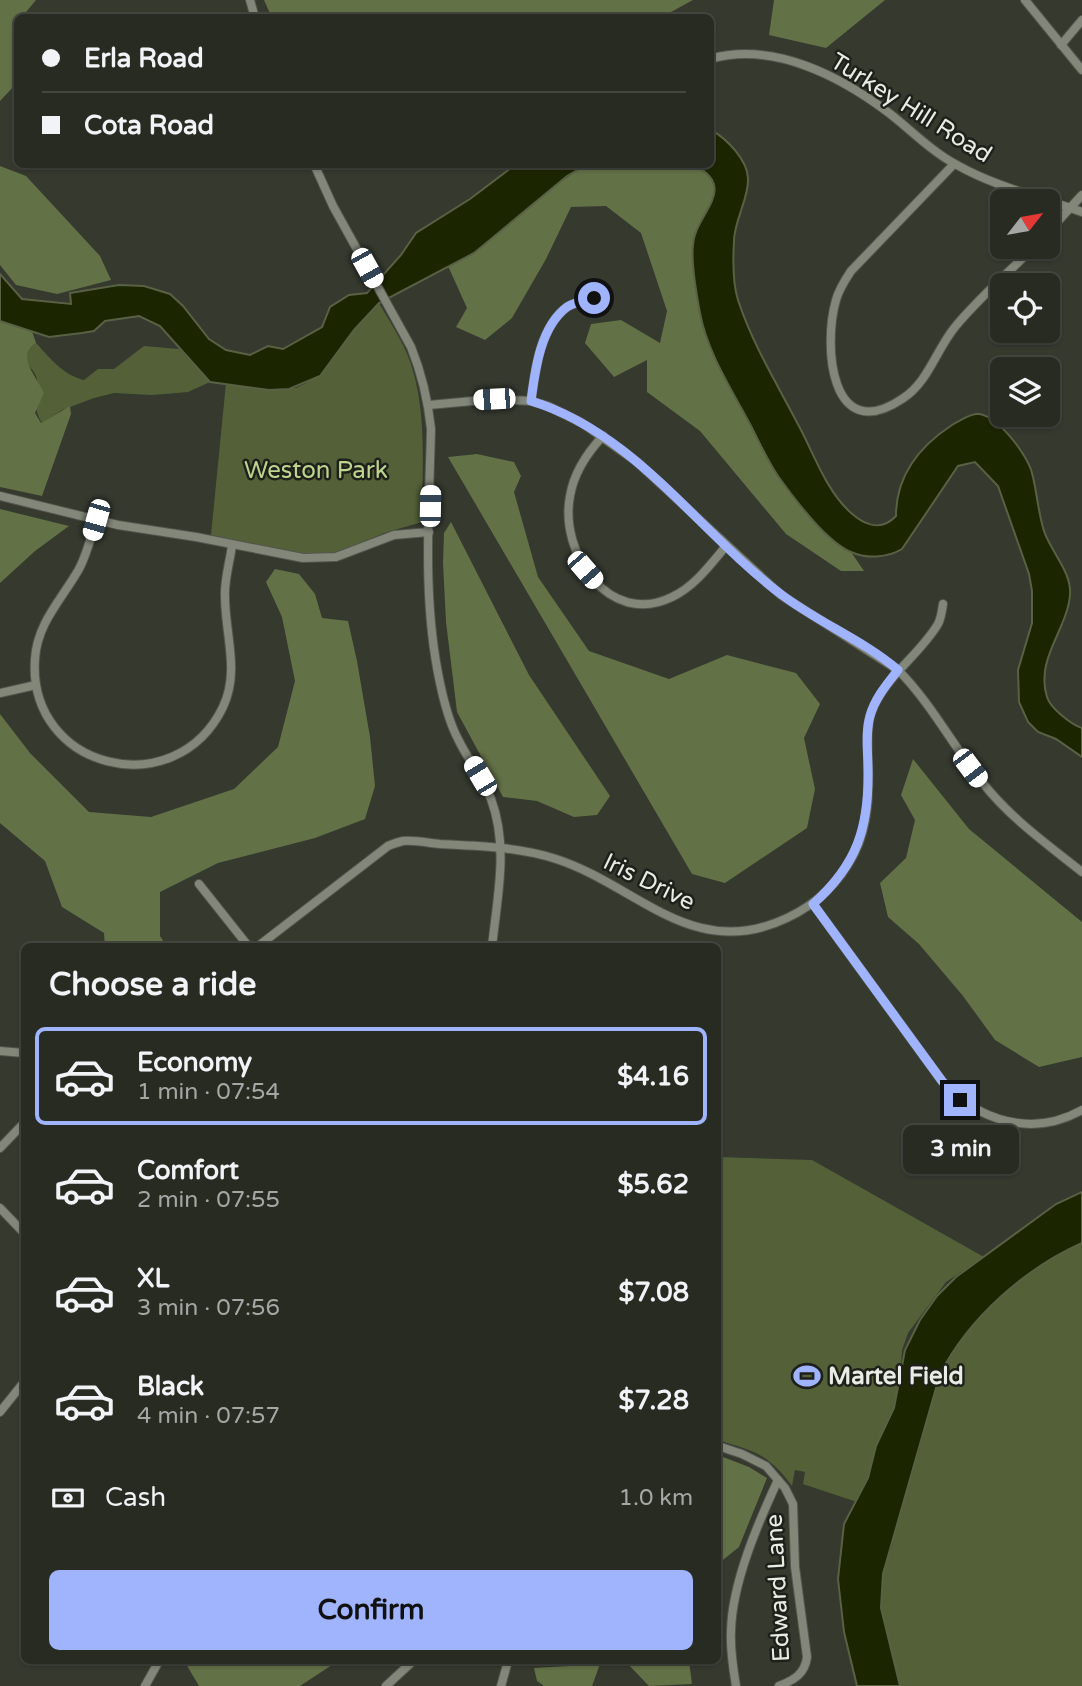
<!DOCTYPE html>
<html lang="en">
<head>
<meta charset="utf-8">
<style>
  :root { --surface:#282b22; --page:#34372f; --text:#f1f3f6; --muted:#a5a7a5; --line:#444740; --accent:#a0b3fd }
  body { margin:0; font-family:"Varela Round",sans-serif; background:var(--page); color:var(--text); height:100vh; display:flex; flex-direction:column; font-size:26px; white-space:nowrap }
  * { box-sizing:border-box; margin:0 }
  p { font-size:23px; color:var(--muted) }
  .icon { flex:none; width:38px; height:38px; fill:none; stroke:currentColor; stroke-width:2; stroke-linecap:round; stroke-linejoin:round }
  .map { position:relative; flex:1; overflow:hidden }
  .drawer { position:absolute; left:21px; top:943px; width:700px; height:721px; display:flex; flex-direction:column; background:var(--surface); border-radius:10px; box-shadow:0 2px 5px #0004,0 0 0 2px var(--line) }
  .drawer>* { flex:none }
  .hud { position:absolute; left:14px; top:14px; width:700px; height:154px; border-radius:10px; box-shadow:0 2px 5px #0004,0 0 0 2px var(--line); display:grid; align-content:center; height:154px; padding:0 28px; background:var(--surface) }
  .needle { width:46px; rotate:59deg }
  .controls { position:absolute; left:990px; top:189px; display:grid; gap:14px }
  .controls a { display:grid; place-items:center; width:70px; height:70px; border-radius:10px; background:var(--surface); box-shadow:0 2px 5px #0004,0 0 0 2px var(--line); font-size:35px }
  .end { position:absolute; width:32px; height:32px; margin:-16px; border:9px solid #a0b3fd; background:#111; box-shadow:0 0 0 4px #111 }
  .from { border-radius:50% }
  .bubble { position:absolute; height:49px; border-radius:10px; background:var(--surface); box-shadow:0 2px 5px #0004,0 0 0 2px var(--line); font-size:23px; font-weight:700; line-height:49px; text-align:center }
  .car { position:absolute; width:21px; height:42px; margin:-21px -10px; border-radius:9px; box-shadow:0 0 5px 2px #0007; background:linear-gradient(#fff 24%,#345 0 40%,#fff 0 76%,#345 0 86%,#fff 0) }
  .hud b { display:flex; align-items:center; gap:24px; height:66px; font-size:26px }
  .hud b+b { border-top:2px solid var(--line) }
  .hud i { width:18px; height:18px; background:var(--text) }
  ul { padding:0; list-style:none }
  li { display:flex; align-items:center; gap:21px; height:98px; margin:0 14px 10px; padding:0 14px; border:4px solid transparent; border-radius:10px }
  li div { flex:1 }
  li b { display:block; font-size:26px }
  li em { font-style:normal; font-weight:700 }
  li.selected { border-color:var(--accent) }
  li>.icon { width:63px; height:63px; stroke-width:1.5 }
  h2 { padding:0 28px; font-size:32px; line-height:84px }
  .pay { display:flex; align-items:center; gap:18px; height:77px; padding:0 28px; font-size:26px }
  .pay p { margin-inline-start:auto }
  .action { display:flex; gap:14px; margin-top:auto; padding:14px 28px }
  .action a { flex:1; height:80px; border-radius:10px; background:var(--accent); color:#111; font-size:28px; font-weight:700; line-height:80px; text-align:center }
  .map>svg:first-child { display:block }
  .green { fill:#546138 }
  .forest { fill:#637147 }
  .water { fill:#1b2500; stroke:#596145; stroke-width:2 }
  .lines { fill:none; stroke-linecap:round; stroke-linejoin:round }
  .minor-casing { stroke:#52554c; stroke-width:10 }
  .minor { stroke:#82877a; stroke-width:8 }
  .route { stroke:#a0b3fd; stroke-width:9 }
  .labels { text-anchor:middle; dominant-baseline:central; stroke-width:5; stroke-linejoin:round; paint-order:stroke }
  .street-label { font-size:24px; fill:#e9ece5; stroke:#1e201a }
  .park-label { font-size:24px; fill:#bed590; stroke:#1e201a }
  .poi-label { font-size:24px; font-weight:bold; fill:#e9ece5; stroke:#1e201a; text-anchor:start }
</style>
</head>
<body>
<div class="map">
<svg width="1082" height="1686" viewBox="0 0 1082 1686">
  <rect width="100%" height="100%" fill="#35392e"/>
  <g class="green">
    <path d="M379,303C391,324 407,347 413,371C427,419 422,473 422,522L384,533L335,554H295L211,535L226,383L296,388L320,376L354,330Z"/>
    <path d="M36,343C50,358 63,375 84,380L98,369H114L144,346L179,349L210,382L188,392L152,395L114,393L94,398L62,410L42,423C31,405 40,398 37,380C36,370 25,366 26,355C27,348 31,346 36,343Z"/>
    <path d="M718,1157L812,1160L984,1257L946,1282L908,1333L902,1350L899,1399L882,1434L866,1484L857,1502L803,1484L805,1472L795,1470L792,1486C767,1453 756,1452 718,1440Z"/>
    <path d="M1082,1236V1686H899L879,1620L881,1577L892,1547L901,1499L919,1451L936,1385L946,1359L965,1332L1005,1292Z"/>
  </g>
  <g class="forest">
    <path d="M0,0H36L22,17L18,18L17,83L0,101Z"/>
    <path d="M264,0H693L660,18H272Z"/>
    <path d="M774,0H885L826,48L769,35Z"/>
    <path d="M586,165H694C721,179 720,199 701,220L700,315L715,358L777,475L825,534L851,552L864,571H841L786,534L700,431L647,392V360L614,377L585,343L591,324L621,320L660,343L667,311L641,233L606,206L571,207L546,259L512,318L485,340L456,327L467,308L448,266C499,240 537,194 586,165Z"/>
    <path d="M0,166L26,176L100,256L111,280L57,294L16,285L0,265Z"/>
    <path d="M0,320L32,331L36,343C15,355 37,377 44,393L35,413L41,423L70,406L71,414L42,496L0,487Z"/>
    <path d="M477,454L514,462L521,476L514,492L538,577L589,651L669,679L727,655L796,673L820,704L804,738L815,789L807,828L725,883L692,874L448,457Z"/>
    <path d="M0,509L69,526L35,551L0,583Z"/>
    <path d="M451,522L529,675L610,796L597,815L574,817L537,801L503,797L457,712L446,622L443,563L444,533Z"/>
    <path d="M275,569L299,574L315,594L322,618L348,621L357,661L370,737L375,786L365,819L315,838L218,863L160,892V936L167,947H105L104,933L62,907L45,861L0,823V714L30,753L89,812L151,817L234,789L278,747L295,681L282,617L266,582Z"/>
    <path d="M913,759L969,829L1082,922V1057L1039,1067L995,1040L963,996L919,944L888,917L880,883L906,858L915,820L901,795Z"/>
    <path d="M718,1455L749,1467L767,1478L739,1547L718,1564Z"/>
    <path d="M188,1661H338L300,1686H199L186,1664Z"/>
    <path d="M577,1661H689L692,1684L649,1686L625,1661L600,1664L592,1686H544L537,1681L534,1668L570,1666Z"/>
  </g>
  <g class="water">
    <path d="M711,130C726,138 748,160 748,179C749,198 734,221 734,241C733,258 733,284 738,300C753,346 779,387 801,430C815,457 827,491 850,512C864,525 881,532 896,516C896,476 920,446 952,425C959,421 968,415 976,414C996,412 1028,456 1032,473C1037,492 1038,512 1044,531C1051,552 1072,572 1070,595C1067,630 1035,659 1047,697C1050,708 1072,725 1082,728V757L1056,739L1038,732L1028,722L1019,702L1018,670L1032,623V591L1029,574L998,486L975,462L958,466L902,549C887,558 867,559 851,552C827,542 793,497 778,476C767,460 759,441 750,424C732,390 707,352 700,313C697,297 691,261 693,245C695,213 740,189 694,165L710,164Z"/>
    <path d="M515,165H586L567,176L474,253L379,303L354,330L320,376L289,389L269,390L210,382L160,326L139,316L105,321L94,331L82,333L49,337L0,321V274L22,299L71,304L70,293L119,285L144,286L170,294L183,306L209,339L226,350L250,355L268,346L283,349L322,327L330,307L349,295L367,293L401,255L416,233L470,199Z"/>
    <path d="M1082,1192V1243C1024,1269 969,1318 940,1374L883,1574L881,1608L900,1686H857L844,1632L838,1579L844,1524L868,1478L876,1446L894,1408L905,1350L920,1320L937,1296L956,1277L1056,1204Z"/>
  </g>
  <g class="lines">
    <defs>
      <g id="minor">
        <path d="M250,0L255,18"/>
        <path d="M1025,0L1082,70"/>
        <path d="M1061,45L1082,20"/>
        <path d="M710,59C773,41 840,76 889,113C911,130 932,152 957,165C996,187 1040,197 1082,212"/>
        <path d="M314,164L333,206L411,347C422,374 428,401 431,429C429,514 422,600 440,683C444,702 449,722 458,739C468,760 483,778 491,799C509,847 497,898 492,947"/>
        <path d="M954,164L851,271C845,280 839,289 836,300C823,345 830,447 902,399C928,383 936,350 955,327C979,298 1008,273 1034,247"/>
        <path d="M1048,232L1082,195"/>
        <path d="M531,401C535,370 540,327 567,307C575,302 585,300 594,298"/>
        <path d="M429,405L494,399L531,401L548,406L582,423L637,462L781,595L898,670C931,703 953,746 982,782C1010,818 1047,844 1082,872"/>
        <path d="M603,436C587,453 574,472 570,496C559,553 609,628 672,597C694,587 711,564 726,546"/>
        <path d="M0,496L118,525L196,537L303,558L336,557L394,535L429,532"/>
        <path d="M96,520C91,537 87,554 79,569C62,599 37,623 35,659C27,769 175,806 223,707C240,671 225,634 225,597C224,580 230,562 232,545"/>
        <path d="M0,693L36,685"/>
        <path d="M199,884L249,947"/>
        <path d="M813,904L942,1081C978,1121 1032,1138 1082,1110"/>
        <path d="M257,947L388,846C393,844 398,842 403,841C415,840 429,843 440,844C479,846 519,847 556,859C637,885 693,963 787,918C817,904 839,883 854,854C869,824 869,792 868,760C868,745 866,728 871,713C884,677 919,656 938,624C941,619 942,611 943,604"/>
        <path d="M0,1051L24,1053"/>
        <path d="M0,1148L24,1123"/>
        <path d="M0,1208L24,1233"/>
        <path d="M0,1412L24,1382"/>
        <path d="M718,1446L742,1454L766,1466L785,1488L793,1504L795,1567L807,1657C805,1674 794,1680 779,1686"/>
        <path d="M145,1686L159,1661"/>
        <path d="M386,1686L413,1661"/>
        <path d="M501,1686L508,1661"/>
        <path d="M736,1686C733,1668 730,1649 731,1631C732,1583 758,1523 778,1480"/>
      </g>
    </defs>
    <use href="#minor" class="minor-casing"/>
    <use href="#minor" class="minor"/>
  </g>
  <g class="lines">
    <path class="route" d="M594,298C585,300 575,302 567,307C540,327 535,371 531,401C636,433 698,532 782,595C819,623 863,640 898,670C887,684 875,698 870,716C865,733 868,752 868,770C869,827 857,865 813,904L942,1081L960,1100"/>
  </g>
  <defs>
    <symbol id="stadium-bare" viewBox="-9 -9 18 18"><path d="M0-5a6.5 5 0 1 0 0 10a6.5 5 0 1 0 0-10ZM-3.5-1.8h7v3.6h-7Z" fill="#a0b3fd" stroke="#1e201a" stroke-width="2.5" paint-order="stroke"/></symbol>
  </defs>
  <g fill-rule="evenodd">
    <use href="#stadium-bare" x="788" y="1357" width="38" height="38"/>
  </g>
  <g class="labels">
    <g class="street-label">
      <text transform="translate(911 108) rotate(32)">Turkey Hill Road</text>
      <text transform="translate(649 882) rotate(26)">Iris Drive</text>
      <text transform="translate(778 1588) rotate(-93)">Edward Lane</text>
    </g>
    <g class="park-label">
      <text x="316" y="470">Weston Park</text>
    </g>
    <g class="poi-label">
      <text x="828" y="1376">Martel Field</text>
    </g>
  </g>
</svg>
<div class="controls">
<a><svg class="needle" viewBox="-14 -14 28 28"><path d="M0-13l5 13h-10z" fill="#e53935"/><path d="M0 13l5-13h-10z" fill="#a5a7a5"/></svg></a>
<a><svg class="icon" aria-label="locate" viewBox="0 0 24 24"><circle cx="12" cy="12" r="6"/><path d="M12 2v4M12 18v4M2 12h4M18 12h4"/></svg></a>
<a><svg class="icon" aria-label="layers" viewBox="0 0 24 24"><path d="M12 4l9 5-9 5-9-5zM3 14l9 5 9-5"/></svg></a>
</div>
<i class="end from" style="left:594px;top:298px"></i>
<i class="end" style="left:960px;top:1100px"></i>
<div class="bubble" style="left:903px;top:1125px;width:116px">3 min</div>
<i class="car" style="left:367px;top:268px;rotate:151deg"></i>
<i class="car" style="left:494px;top:399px;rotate:267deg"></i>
<i class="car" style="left:430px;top:506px;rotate:1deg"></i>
<i class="car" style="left:96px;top:520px;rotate:196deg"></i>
<i class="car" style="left:585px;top:570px;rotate:139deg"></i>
<i class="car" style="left:970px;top:768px;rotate:143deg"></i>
<i class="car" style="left:480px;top:776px;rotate:329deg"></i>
<div class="hud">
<b><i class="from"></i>Erla Road</b>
<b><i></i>Cota Road</b>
</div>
<section class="drawer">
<h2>Choose a ride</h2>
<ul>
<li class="selected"><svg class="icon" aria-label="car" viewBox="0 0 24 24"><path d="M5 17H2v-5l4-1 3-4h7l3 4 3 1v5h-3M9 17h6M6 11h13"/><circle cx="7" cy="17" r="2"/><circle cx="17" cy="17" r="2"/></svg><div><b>Economy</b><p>1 min · 07:54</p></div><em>$4.16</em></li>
<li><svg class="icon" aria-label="car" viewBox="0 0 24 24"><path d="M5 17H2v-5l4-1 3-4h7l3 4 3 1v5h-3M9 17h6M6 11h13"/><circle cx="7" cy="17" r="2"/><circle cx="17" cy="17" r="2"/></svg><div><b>Comfort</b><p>2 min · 07:55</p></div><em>$5.62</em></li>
<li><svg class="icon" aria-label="car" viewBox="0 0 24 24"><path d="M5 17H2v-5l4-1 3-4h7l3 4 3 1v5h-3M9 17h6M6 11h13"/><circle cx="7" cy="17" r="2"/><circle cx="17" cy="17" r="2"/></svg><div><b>XL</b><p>3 min · 07:56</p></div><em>$7.08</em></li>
<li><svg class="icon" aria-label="car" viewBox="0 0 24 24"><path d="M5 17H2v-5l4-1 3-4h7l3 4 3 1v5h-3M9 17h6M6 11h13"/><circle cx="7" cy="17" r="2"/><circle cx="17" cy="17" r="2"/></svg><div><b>Black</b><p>4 min · 07:57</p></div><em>$7.28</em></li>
</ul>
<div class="pay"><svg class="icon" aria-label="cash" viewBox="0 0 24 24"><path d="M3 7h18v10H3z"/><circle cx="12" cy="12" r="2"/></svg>Cash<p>1.0 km</p></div>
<div class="action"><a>Confirm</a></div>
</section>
</div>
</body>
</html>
